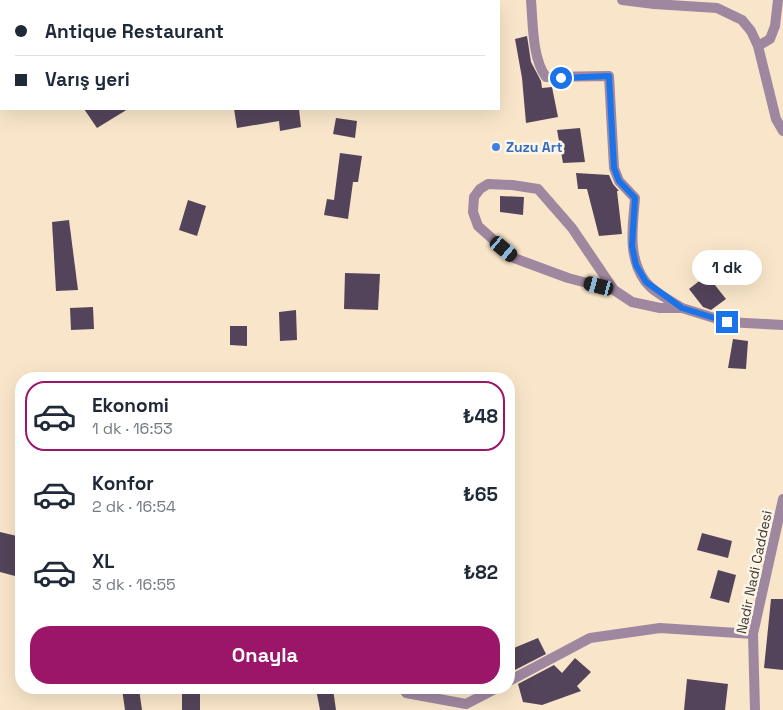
<!DOCTYPE html>
<html lang="tr">
<head>
<meta charset="utf-8">
<style>
  :root { --surface:#fff; --page:#f6f6f7; --text:#1f2937; --muted:#747a83; --line:#e0e1e3; --accent:#9b1568 }
  body { margin:0; font-family:"Space Grotesk",sans-serif; background:var(--page); color:var(--text); height:100vh; display:flex; flex-direction:column; font-size:19px; white-space:nowrap }
  * { box-sizing:border-box; margin:0 }
  p { font-size:16px; color:var(--muted) }
  .icon { flex:none; width:28px; height:28px; fill:none; stroke:currentColor; stroke-width:2; stroke-linecap:round; stroke-linejoin:round }
  .map { position:relative; flex:1; overflow:hidden }
  .panel { position:absolute; left:15px; top:372px; width:500px; height:322px; display:flex; flex-direction:column; background:var(--surface); border-radius:20px; box-shadow:0 5px 20px #0002 }
  .panel>* { flex:none }
  .top-card { position:absolute; left:0px; top:0px; width:500px; height:110px; box-shadow:0 5px 20px #0002; display:grid; align-content:center; height:110px; padding:0 15px; background:var(--surface) }
  .end { position:absolute; width:22px; height:22px; margin:-11px; border:6px solid #1a73e8; background:#fff; box-shadow:0 0 0 2px #fff }
  .from { border-radius:50% }
  .bubble { position:absolute; height:35px; border-radius:18px; background:var(--surface); box-shadow:0 5px 20px #0002; font-size:16px; font-weight:600; line-height:35px; text-align:center }
  .car { position:absolute; width:15px; height:30px; margin:-15px -8px; border-radius:6px; box-shadow:0 0 4px 1px #0007; background:linear-gradient(#222 24%,#8ab4d8 0 40%,#222 0 76%,#8ab4d8 0 86%,#222 0) }
  .top-card b { display:flex; align-items:center; gap:18px; height:48px; font-size:19px }
  .top-card b+b { border-top:1px solid var(--line) }
  .top-card i { width:12px; height:12px; background:var(--text) }
  ul { padding:9px 0 0; list-style:none }
  li { display:flex; align-items:center; gap:15px; height:70px; margin:0 10px 8px; padding:0 5px; border:2px solid transparent; border-radius:20px }
  li div { flex:1 }
  li b { display:block; font-size:19px }
  li em { font-style:normal; font-weight:600 }
  li.active { border-color:var(--accent) }
  li>.icon { width:45px; height:45px; stroke-width:1.5 }
  .cta { display:flex; gap:10px; margin-top:auto; padding:10px 15px }
  .cta a { flex:1; height:58px; border-radius:20px; background:var(--accent); color:#fff; font-size:20px; font-weight:600; line-height:58px; text-align:center }
  .map>svg:first-child { display:block }
  .building { fill:#54445b }
  .lines { fill:none; stroke-linecap:round; stroke-linejoin:round }
  .service { stroke:#9f87a0; stroke-width:10 }
  .minor { stroke:#9f87a0; stroke-width:10 }
  .tertiary { stroke:#9f87a0; stroke-width:10 }
  .route { stroke:#1a73e8; stroke-width:6 }
  .shop-dot { fill:#3f7fe0; stroke:#fcf5e9; stroke-width:2 }
  .labels { text-anchor:middle; dominant-baseline:central; stroke-width:5; stroke-linejoin:round; paint-order:stroke }
  .shop-label { font-size:14px; font-weight:bold; fill:#366cbe; stroke:#fcf5e9; text-anchor:start }
  .street-label { font-size:14px; fill:#413a2f; stroke:#fcf5e9 }
</style>
</head>
<body>
<div class="map">
<svg width="783" height="710" viewBox="0 0 783 710">
  <rect width="100%" height="100%" fill="#f9e6ca"/>
  <g class="building">
    <path d="M527,36L531,62L541,81L542,88L552,87L558,117L526,123L522,78L515,39Z"/>
    <path d="M84,109H128L97,128Z"/>
    <path d="M234,109H299L301,127L280,131L279,121L237,128Z"/>
    <path d="M336,118L357,121L355,138L333,134Z"/>
    <path d="M580,128L585,162L563,163L557,130Z"/>
    <path d="M340,153L362,156L358,182H353L348,219L324,215L327,199L334,200Z"/>
    <path d="M576,173L609,175L613,184L619,191H617L622,234L599,236L587,189H578Z"/>
    <path d="M500,196L524,197L523,215L500,212Z"/>
    <path d="M188,200L206,206L197,236L179,230Z"/>
    <path d="M69,220L78,290L56,291L52,222Z"/>
    <path d="M345,273L380,274L378,310L344,309Z"/>
    <path d="M707,275L726,299L711,310L703,307L689,289Z"/>
    <path d="M93,307L94,329L71,330L70,308Z"/>
    <path d="M296,310L297,340L280,341L279,312Z"/>
    <path d="M230,326H247V346L230,345Z"/>
    <path d="M733,339L748,341L746,369L728,368Z"/>
    <path d="M0,532L21,537V548L15,576L0,572Z"/>
    <path d="M702,533L732,541L728,558L697,550Z"/>
    <path d="M718,570L736,575L729,603L710,598Z"/>
    <path d="M771,599H783V670L764,668Z"/>
    <path d="M538,638L546,654L513,671L509,663V650Z"/>
    <path d="M575,658L591,672L577,686L581,691L542,705L523,702L518,684L554,665L562,673Z"/>
    <path d="M687,679L728,684L725,710H684Z"/>
    <path d="M122,689H139L142,710H125Z"/>
    <path d="M316,689H333L336,710H320Z"/>
    <path d="M182,692L200,693V710H182Z"/>
  </g>
  <g class="lines">
    <g class="service">
      <path d="M531,0C533,23 532,58 546,77L609,76L614,168L619,181L635,198C633,226 627,256 645,281C653,292 671,301 682,308"/>
      <path d="M622,0L654,4L717,8L742,20L751,31L758,46L776,119L783,131"/>
      <path d="M758,46L770,39L775,26L778,0"/>
      <path d="M509,681L590,638L660,628L753,634"/>
      <path d="M406,693L466,704L495,689"/>
    </g>
    <path class="minor" d="M614,290L568,278L514,258L478,226L473,212L474,197L480,189L488,184L512,185L538,189L572,228L614,290L632,302L660,308H682L727,322L783,325"/>
    <path class="tertiary" d="M755,710L753,634L783,499"/>
  </g>
  <g class="lines">
    <path class="route" d="M561,78L609,76L614,168L619,181L635,198L632,246L636,265L646,282L682,308L727,322"/>
  </g>
  <circle class="shop-dot" cx="496" cy="147" r="5"/>
  <g class="labels">
    <g class="shop-label">
      <text x="506" y="147">Zuzu Art</text>
    </g>
    <g class="street-label">
      <text transform="translate(754 572) rotate(-78)">Nadir Nadi Caddesi</text>
    </g>
  </g>
</svg>
<i class="end from" style="left:561px;top:78px"></i>
<i class="end" style="left:727px;top:322px"></i>
<div class="bubble" style="left:692px;top:250px;width:70px">1 dk</div>
<i class="car" style="left:504px;top:249px;rotate:130deg"></i>
<i class="car" style="left:599px;top:286px;rotate:285deg"></i>
<div class="top-card">
<b><i class="from"></i>Antique Restaurant</b>
<b><i></i>Varış yeri</b>
</div>
<section class="panel">
<ul>
<li class="active"><svg class="icon" aria-label="car" viewBox="0 0 24 24"><path d="M5 17H2v-5l4-1 3-4h7l3 4 3 1v5h-3M9 17h6M6 11h13"/><circle cx="7" cy="17" r="2"/><circle cx="17" cy="17" r="2"/></svg><div><b>Ekonomi</b><p>1 dk · 16:53</p></div><em>₺48</em></li>
<li><svg class="icon" aria-label="car" viewBox="0 0 24 24"><path d="M5 17H2v-5l4-1 3-4h7l3 4 3 1v5h-3M9 17h6M6 11h13"/><circle cx="7" cy="17" r="2"/><circle cx="17" cy="17" r="2"/></svg><div><b>Konfor</b><p>2 dk · 16:54</p></div><em>₺65</em></li>
<li><svg class="icon" aria-label="car" viewBox="0 0 24 24"><path d="M5 17H2v-5l4-1 3-4h7l3 4 3 1v5h-3M9 17h6M6 11h13"/><circle cx="7" cy="17" r="2"/><circle cx="17" cy="17" r="2"/></svg><div><b>XL</b><p>3 dk · 16:55</p></div><em>₺82</em></li>
</ul>
<div class="cta"><a>Onayla</a></div>
</section>
</div>
</body>
</html>
